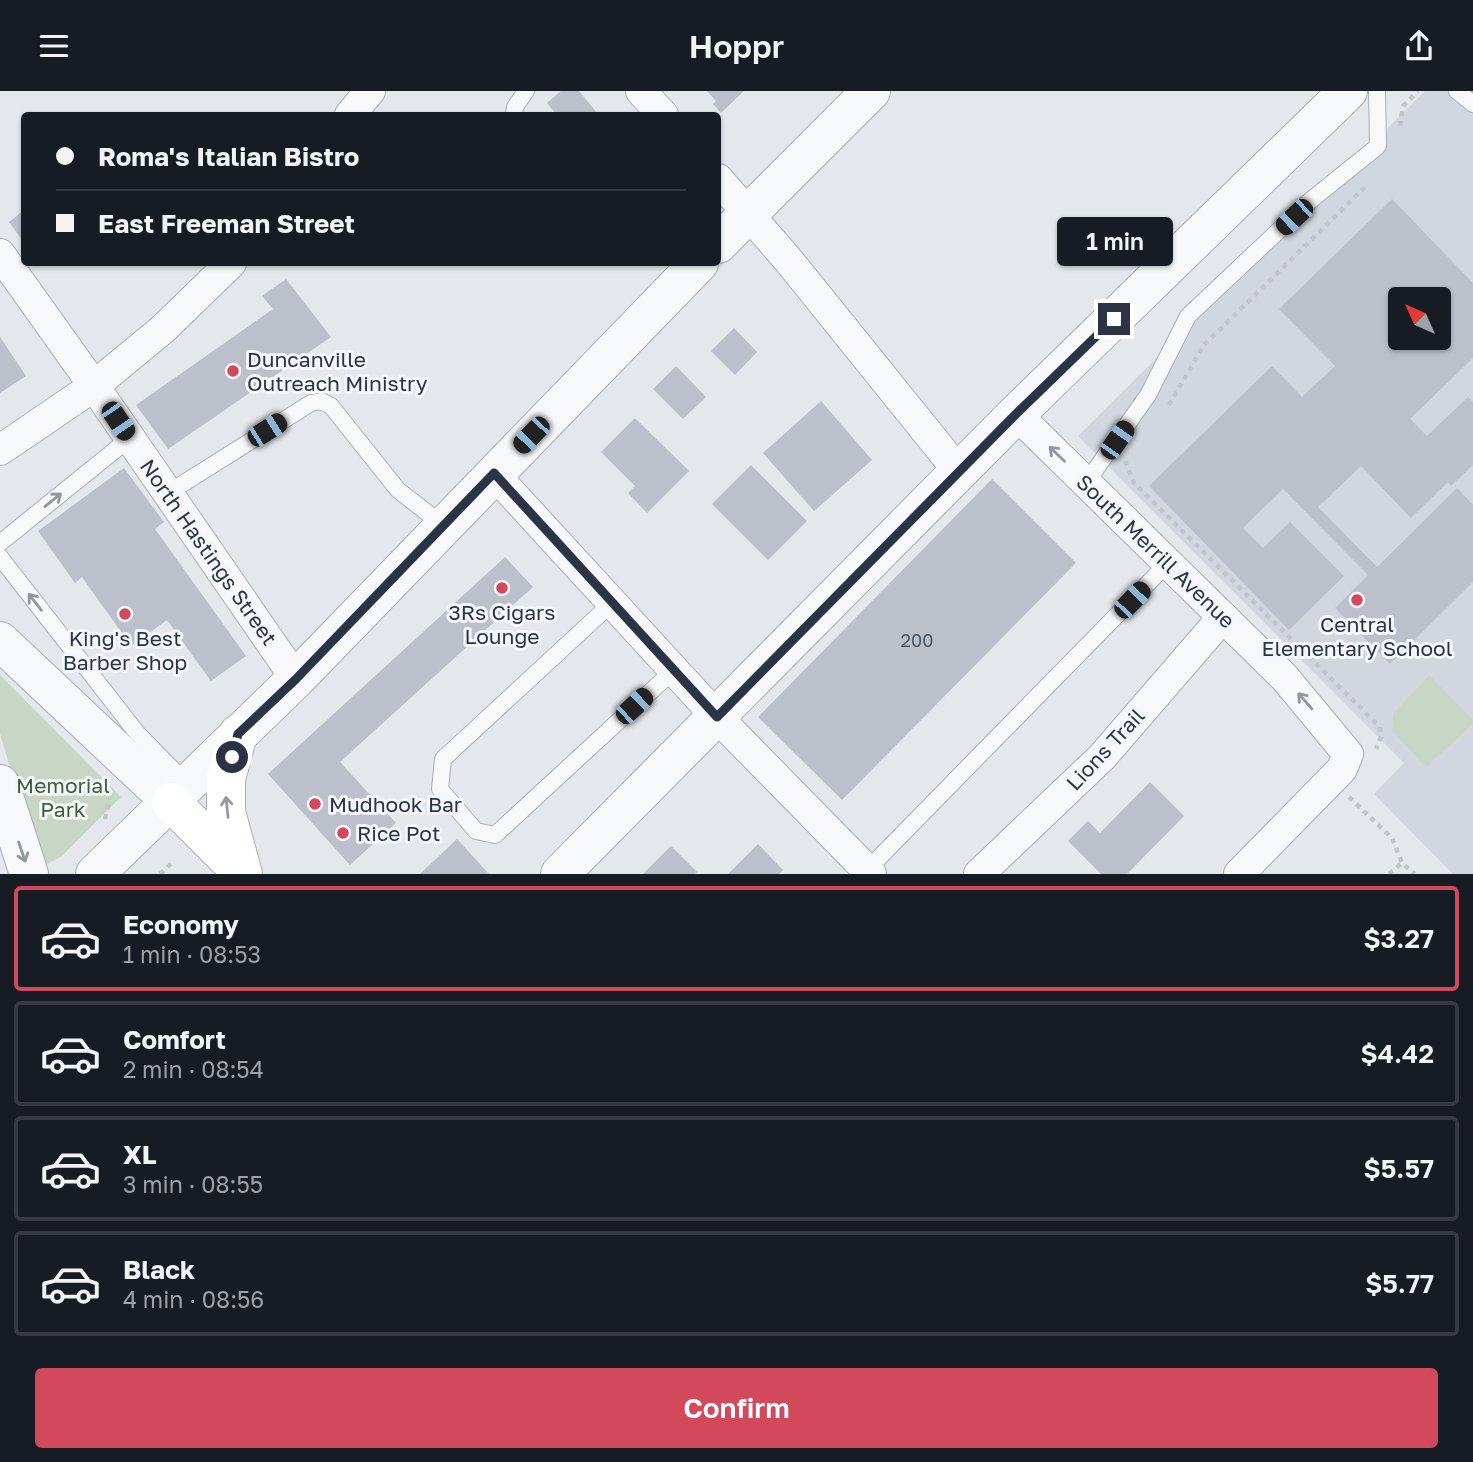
<!DOCTYPE html>
<html lang="en">
<head>
<meta charset="utf-8">
<style>
  :root { --surface:#171b24; --page:#20242c; --text:#f1f3f6; --muted:#9ea1a6; --line:#363941; --accent:#d1495b }
  body { margin:0; font-family:"Golos Text",sans-serif; background:var(--page); color:var(--text); height:100vh; display:flex; flex-direction:column; font-size:26px; white-space:nowrap }
  * { box-sizing:border-box; margin:0 }
  p { font-size:23px; color:var(--muted) }
  .icon { flex:none; width:38px; height:38px; fill:none; stroke:currentColor; stroke-width:2; stroke-linecap:round; stroke-linejoin:round }
  .map { position:relative; height:783px; overflow:hidden }
  .panel { display:flex; flex-direction:column; background:var(--surface); flex:1 }
  .panel>* { flex:none }
  .top-card { position:absolute; left:21px; top:21px; width:700px; height:154px; border-radius:7px; box-shadow:0 2px 5px #0004; display:grid; align-content:center; height:154px; padding:0 35px; background:var(--surface) }
  .needle { width:46px; rotate:315deg }
  .fabs { position:absolute; left:1388px; top:196px; display:grid; gap:14px }
  .fabs a { display:grid; place-items:center; width:63px; height:63px; border-radius:7px; background:var(--surface); box-shadow:0 2px 5px #0004; font-size:35px }
  .end { position:absolute; width:32px; height:32px; margin:-16px; border:9px solid #2b3445; background:#fff; box-shadow:0 0 0 4px #fff }
  .from { border-radius:50% }
  .bubble { position:absolute; height:49px; border-radius:7px; background:var(--surface); box-shadow:0 2px 5px #0004; font-size:23px; font-weight:600; line-height:49px; text-align:center }
  .car { position:absolute; width:21px; height:42px; margin:-21px -10px; border-radius:9px; box-shadow:0 0 5px 2px #0007; background:linear-gradient(#222 24%,#8ab4d8 0 40%,#222 0 76%,#8ab4d8 0 86%,#222 0) }
  .top-card b { display:flex; align-items:center; gap:24px; height:66px; font-size:26px }
  .top-card b+b { border-top:2px solid var(--line) }
  .top-card i { width:18px; height:18px; background:var(--text) }
  ul { padding:12px 0 0; list-style:none }
  li { display:flex; align-items:center; gap:21px; height:105px; margin:0 14px 10px; padding:0 21px; border:4px solid var(--line); border-radius:7px }
  li div { flex:1 }
  li b { display:block; font-size:26px }
  li em { font-style:normal; font-weight:600 }
  li.current { border-color:var(--accent) }
  li>.icon { width:63px; height:63px; stroke-width:1.5 }
  .cta { display:flex; gap:14px; margin-top:auto; padding:14px 35px }
  .cta a { flex:1; height:80px; border-radius:7px; background:var(--accent); color:#fff; font-size:28px; font-weight:600; line-height:80px; text-align:center }
  header { display:flex; justify-content:space-between; align-items:center; height:91px; padding:0 35px; background:var(--surface); font-size:32px; font-weight:600 }
  .map>svg:first-child { display:block }
  .built { fill:#d2d6de; fill-rule:evenodd }
  .green { fill:#c9d6c5 }
  .building { fill:#bbc0ca; fill-rule:evenodd }
  .lines { fill:none; stroke-linecap:round; stroke-linejoin:round }
  .service-casing { stroke:#a9aeb7; stroke-width:18 }
  .minor-casing { stroke:#a9aeb7; stroke-width:32 }
  .tertiary-casing { stroke:#a9aeb7; stroke-width:40 }
  .secondary-casing { stroke:#a9aeb7; stroke-width:40 }
  .path { stroke:#c2c5cb; stroke-width:4.5; stroke-dasharray:5 5; stroke-linecap:butt }
  .service { stroke:#f7f8fa; stroke-width:16 }
  .minor { stroke:#f7f8fa; stroke-width:30 }
  .tertiary { stroke:#f7f8fa; stroke-width:38 }
  .secondary { stroke:#fff; stroke-width:38 }
  .oneway { stroke:#9196a0 }
  .oneway2 { stroke:#959aa2 }
  .route { stroke:#2b3445; stroke-width:9 }
  .poi-dot { fill:#d1495b; stroke:#f4f6f9; stroke-width:2.5 }
  .labels { text-anchor:middle; dominant-baseline:central; stroke-width:6; stroke-linejoin:round; paint-order:stroke }
  .number-label { font-size:18px; fill:#4f5766 }
  .poi-label { font-size:21px; fill:#2b3445; stroke:#f4f6f9; text-anchor:start }
  .street-label { font-size:21px; fill:#2b3445; stroke:#f4f6f9 }
  .park-label { font-size:21px; fill:#3f6138; stroke:#f4f6f9 }
</style>
</head>
<body>
<header><svg class="icon" aria-label="menu" viewBox="0 0 24 24"><path d="M4 6h16M4 12h16M4 18h16"/></svg>Hoppr<svg class="icon" aria-label="share" viewBox="0 0 24 24"><path d="M12 15V3M7 8l5-5 5 5M5 13v7h14v-7"/></svg></header>
<div class="map">
<svg width="1473" height="783" viewBox="0 0 1473 783">
  <rect width="100%" height="100%" fill="#e4e7ec"/>
  <path class="built" d="M1425,0H1473V783H1453L1374,703L1404,672L1078,345ZM1400,208H1438V247H1400Z"/>
  <g class="green">
    <path d="M0,584L121,706L62,765L45,774L35,759L0,643Z"/>
    <path d="M1429,584L1473,629V633L1426,676L1392,640L1393,623Z"/>
  </g>
  <g class="building">
    <path d="M561,0H579L599,24H557L547,12Z"/>
    <path d="M707,0H744L721,22L713,13L716,10Z"/>
    <path d="M1392,108L1473,192V267L1410,328L1427,345L1468,306L1473,311V374L1451,395L1448,391L1411,427L1361,375L1318,416L1377,476L1457,397L1473,414V491L1390,573L1335,517L1368,484L1283,398L1243,437L1263,457L1290,431L1344,485L1289,539L1149,395L1272,275L1302,306L1335,275L1279,218ZM1400,208H1438V247H1400Z"/>
    <path d="M24,119V152L9,131Z"/>
    <path d="M286,188L331,246L168,358L136,314L273,218L262,205Z"/>
    <path d="M734,237L757,261L735,284L711,260Z"/>
    <path d="M0,246L26,285L0,302Z"/>
    <path d="M676,275L706,306L683,328L653,298Z"/>
    <path d="M821,310L872,369L814,420L763,362Z"/>
    <path d="M635,327L689,380L647,422L628,402L635,395L601,361Z"/>
    <path d="M751,374L807,430L768,469L712,413Z"/>
    <path d="M124,377L164,431L155,438L246,565L211,590L167,529L131,555L82,486L75,492L38,440Z"/>
    <path d="M992,388L1076,472L842,709L758,626Z"/>
    <path d="M505,466L533,496L340,671L396,732L350,774L268,683Z"/>
    <path d="M1150,691L1184,725L1127,783H1101L1068,750L1088,730L1100,742Z"/>
    <path d="M457,748L489,783H420Z"/>
    <path d="M758,753L783,779L779,783H728Z"/>
    <path d="M671,755L697,781L695,783H643Z"/>
  </g>
  <g class="lines">
    <defs>
      <g id="service">
        <path d="M1457,0L1473,13"/>
        <path d="M514,24L515,16L526,0"/>
        <path d="M1086,392L1148,304L1188,225L1311,109L1378,55L1377,0"/>
        <path d="M168,402L311,312L321,310L331,315L398,399L443,434"/>
        <path d="M0,452L130,347"/>
        <path d="M0,466L137,642L188,694"/>
        <path d="M612,512L443,668L440,698L476,740L495,744L674,579"/>
        <path d="M867,779L1167,473"/>
      </g>
      <g id="minor">
        <path d="M641,0L663,24"/>
        <path d="M350,24L370,0"/>
        <path d="M718,88L789,170L960,382"/>
        <path d="M0,163L94,295L296,588"/>
        <path d="M1016,323L1285,587L1348,663L1342,678L1239,783"/>
        <path d="M0,359L94,295L163,238L231,172"/>
        <path d="M493,382L717,626L871,783"/>
        <path d="M979,783L1102,666L1223,526"/>
      </g>
      <g id="tertiary">
        <path d="M718,153L871,0"/>
        <path d="M0,550L171,711"/>
        <path d="M0,693L29,783"/>
        <path d="M95,783L296,588L699,172"/>
        <path d="M560,783L1016,323L1348,0"/>
      </g>
      <g id="secondary">
        <path d="M238,643L226,688V721L243,783"/>
        <path d="M171,711L241,781"/>
      </g>
    </defs>
    <use href="#service" class="service-casing"/>
    <use href="#minor" class="minor-casing"/>
    <use href="#tertiary" class="tertiary-casing"/>
    <use href="#secondary" class="secondary-casing"/>
    <g class="path">
      <path d="M1400,35L1403,15L1418,0"/>
      <path d="M1169,314L1204,254L1368,93"/>
      <path d="M1125,370L1134,392L1379,635L1382,644L1376,658"/>
      <path d="M1349,706L1392,747L1402,772L1415,783"/>
      <path d="M105,728L110,707"/>
      <path d="M160,783L174,770"/>
      <path d="M1389,783L1402,772"/>
    </g>
    <use href="#service" class="service"/>
    <use href="#minor" class="minor"/>
    <use href="#tertiary" class="tertiary"/>
    <use href="#secondary" class="secondary"/>
  </g>
  <defs><path id="oneway-shaft" d="M-6 0H5M1.5-3L5.5 0L1.5 3" fill="none" stroke-width="1.6" stroke-linecap="round" stroke-linejoin="round" transform="scale(1.75)"/></defs>
  <g class="oneway">
    <use href="#oneway-shaft" transform="translate(1057 363) rotate(-136)"/>
    <use href="#oneway-shaft" transform="translate(53 409) rotate(-39)"/>
    <use href="#oneway-shaft" transform="translate(35 511) rotate(-128)"/>
    <use href="#oneway-shaft" transform="translate(1305 610) rotate(-131)"/>
    <use href="#oneway-shaft" transform="translate(22 761) rotate(71)"/>
  </g>
  <use class="oneway2" href="#oneway-shaft" transform="translate(227 716) rotate(-96)"/>
  <g class="lines">
    <path class="route" d="M232,666L238,643L296,588L494,382L717,626L1016,323L1114,228"/>
  </g>
  <g class="poi-dot">
    <circle cx="233" cy="280" r="7"/>
    <circle cx="502" cy="497" r="7"/>
    <circle cx="1357" cy="509" r="7"/>
    <circle cx="125" cy="523" r="7"/>
    <circle cx="315" cy="713" r="7"/>
    <circle cx="343" cy="742" r="7"/>
  </g>
  <g class="labels">
    <g class="number-label">
      <text x="917" y="549">200</text>
    </g>
    <g class="poi-label">
      <text x="247" y="268">Duncanville<tspan x="247" dy="24">Outreach Ministry</tspan></text>
      <text x="502" y="521" text-anchor="middle">3Rs Cigars<tspan x="502" dy="24">Lounge</tspan></text>
      <text x="1357" y="533" text-anchor="middle">Central<tspan x="1357" dy="24">Elementary School</tspan></text>
      <text x="125" y="547" text-anchor="middle">King's Best<tspan x="125" dy="24">Barber Shop</tspan></text>
      <text x="329" y="713">Mudhook Bar</text>
      <text x="357" y="742">Rice Pot</text>
    </g>
    <g class="street-label">
      <text transform="translate(1156 460) rotate(44)">South Merrill Avenue</text>
      <text transform="translate(209 461) rotate(55)">North Hastings Street</text>
      <text transform="translate(1105 658) rotate(-47)">Lions Trail</text>
    </g>
    <g class="park-label">
      <text x="63" y="694">Memorial<tspan x="63" dy="24">Park</tspan></text>
    </g>
  </g>
</svg>
<div class="fabs">
<a><svg class="needle" viewBox="-14 -14 28 28"><path d="M0-13l5 13h-10z" fill="#e53935"/><path d="M0 13l5-13h-10z" fill="#9ea1a6"/></svg></a>
</div>
<i class="end from" style="left:232px;top:666px"></i>
<i class="end" style="left:1114px;top:228px"></i>
<div class="bubble" style="left:1057px;top:126px;width:116px">1 min</div>
<i class="car" style="left:1294px;top:126px;rotate:227deg"></i>
<i class="car" style="left:118px;top:330px;rotate:146deg"></i>
<i class="car" style="left:267px;top:339px;rotate:58deg"></i>
<i class="car" style="left:531px;top:344px;rotate:224deg"></i>
<i class="car" style="left:1117px;top:349px;rotate:35deg"></i>
<i class="car" style="left:1132px;top:509px;rotate:44deg"></i>
<i class="car" style="left:634px;top:615px;rotate:47deg"></i>
<div class="top-card">
<b><i class="from"></i>Roma's Italian Bistro</b>
<b><i></i>East Freeman Street</b>
</div>
</div>
<section class="panel">
<ul>
<li class="current"><svg class="icon" aria-label="car" viewBox="0 0 24 24"><path d="M5 17H2v-5l4-1 3-4h7l3 4 3 1v5h-3M9 17h6M6 11h13"/><circle cx="7" cy="17" r="2"/><circle cx="17" cy="17" r="2"/></svg><div><b>Economy</b><p>1 min · 08:53</p></div><em>$3.27</em></li>
<li><svg class="icon" aria-label="car" viewBox="0 0 24 24"><path d="M5 17H2v-5l4-1 3-4h7l3 4 3 1v5h-3M9 17h6M6 11h13"/><circle cx="7" cy="17" r="2"/><circle cx="17" cy="17" r="2"/></svg><div><b>Comfort</b><p>2 min · 08:54</p></div><em>$4.42</em></li>
<li><svg class="icon" aria-label="car" viewBox="0 0 24 24"><path d="M5 17H2v-5l4-1 3-4h7l3 4 3 1v5h-3M9 17h6M6 11h13"/><circle cx="7" cy="17" r="2"/><circle cx="17" cy="17" r="2"/></svg><div><b>XL</b><p>3 min · 08:55</p></div><em>$5.57</em></li>
<li><svg class="icon" aria-label="car" viewBox="0 0 24 24"><path d="M5 17H2v-5l4-1 3-4h7l3 4 3 1v5h-3M9 17h6M6 11h13"/><circle cx="7" cy="17" r="2"/><circle cx="17" cy="17" r="2"/></svg><div><b>Black</b><p>4 min · 08:56</p></div><em>$5.77</em></li>
</ul>
<div class="cta"><a>Confirm</a></div>
</section>
</body>
</html>
